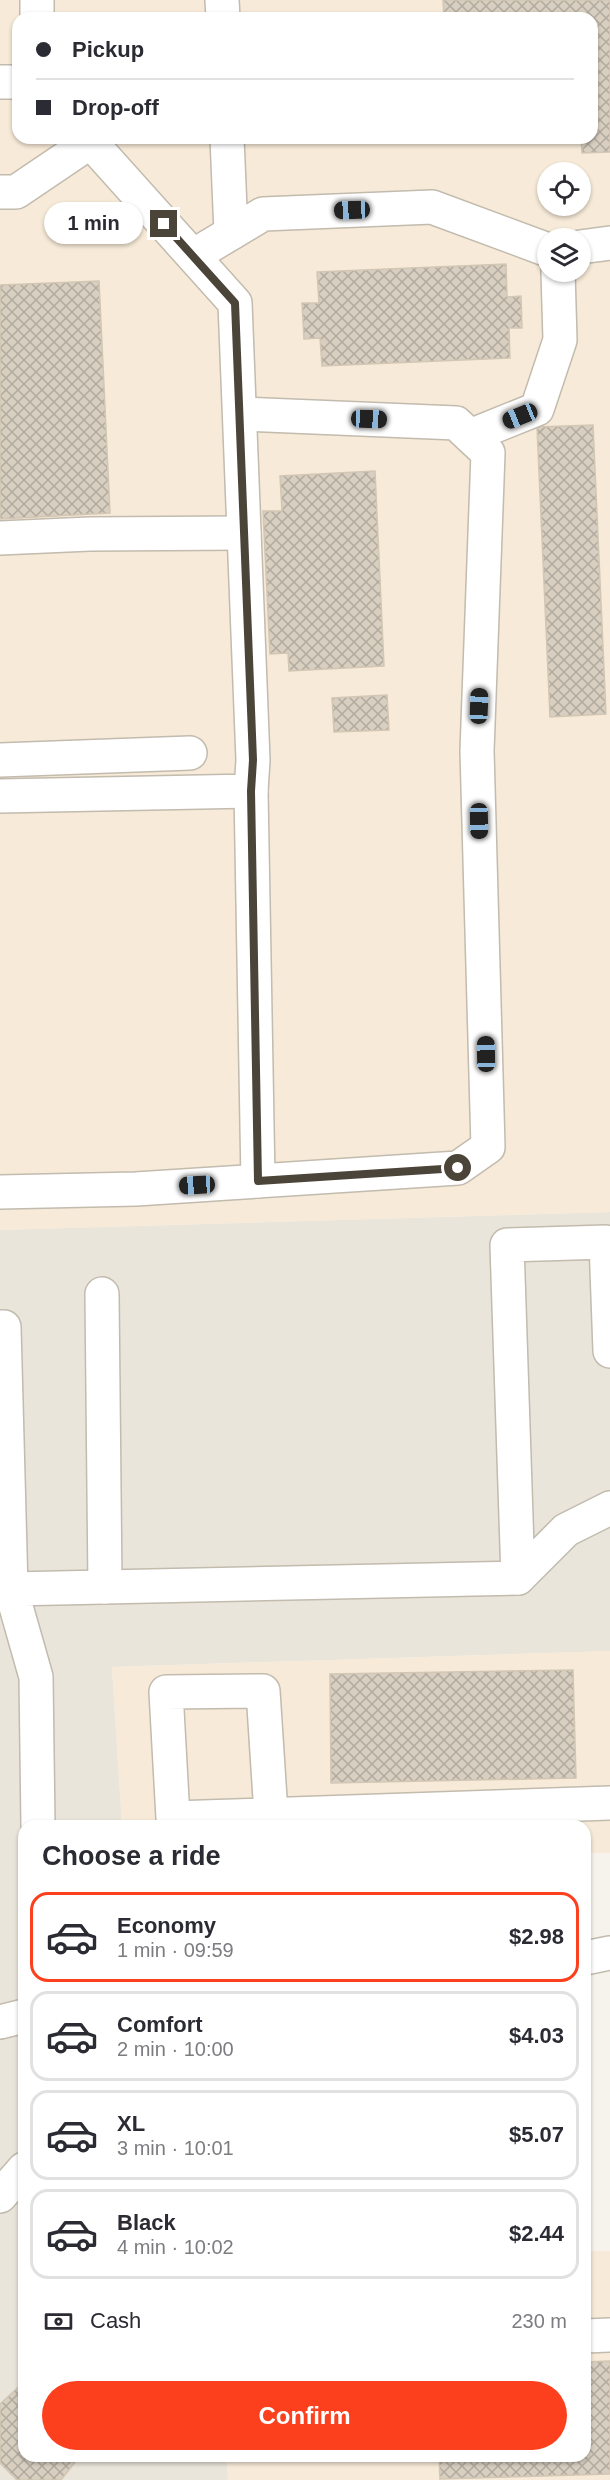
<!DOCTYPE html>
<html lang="en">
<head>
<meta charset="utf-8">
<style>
  :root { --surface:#fff; --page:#f2f2f3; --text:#2b2b33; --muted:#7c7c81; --line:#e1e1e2; --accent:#fc3f1d }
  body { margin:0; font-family:Arial,sans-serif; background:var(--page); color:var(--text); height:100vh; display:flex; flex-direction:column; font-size:22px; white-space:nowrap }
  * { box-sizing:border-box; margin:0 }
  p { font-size:20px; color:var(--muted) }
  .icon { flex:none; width:33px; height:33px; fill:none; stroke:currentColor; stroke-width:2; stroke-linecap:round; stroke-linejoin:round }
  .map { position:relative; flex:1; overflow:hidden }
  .drawer { position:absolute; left:18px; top:1820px; width:573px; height:642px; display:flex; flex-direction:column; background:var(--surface); border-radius:18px; box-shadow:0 2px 4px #0004 }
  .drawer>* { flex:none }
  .banner { position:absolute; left:12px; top:12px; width:586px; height:132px; border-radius:18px; box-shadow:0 2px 4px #0004; display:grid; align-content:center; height:132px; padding:0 24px; background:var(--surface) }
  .fabs { position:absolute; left:537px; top:162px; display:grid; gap:12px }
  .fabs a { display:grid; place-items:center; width:54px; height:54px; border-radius:50%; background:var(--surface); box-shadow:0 2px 4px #0004; font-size:30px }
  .end { position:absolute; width:27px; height:27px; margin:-14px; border:8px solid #4b4439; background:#fff; box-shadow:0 0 0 3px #fff }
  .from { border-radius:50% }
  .bubble { position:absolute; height:42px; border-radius:21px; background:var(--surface); box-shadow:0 2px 4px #0004; font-size:20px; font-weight:600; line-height:42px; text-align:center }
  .car { position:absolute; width:18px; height:36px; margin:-18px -9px; border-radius:8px; box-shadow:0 0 4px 2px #0007; background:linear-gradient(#222 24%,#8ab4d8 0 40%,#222 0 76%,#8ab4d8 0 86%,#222 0) }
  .banner b { display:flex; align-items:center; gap:21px; height:57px; font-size:22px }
  .banner b+b { border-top:2px solid var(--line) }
  .banner i { width:15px; height:15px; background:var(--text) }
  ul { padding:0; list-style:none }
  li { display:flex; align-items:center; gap:18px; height:90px; margin:0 12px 9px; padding:0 12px; border:3px solid var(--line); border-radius:18px }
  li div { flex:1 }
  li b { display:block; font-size:22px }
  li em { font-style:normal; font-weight:600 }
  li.active { border-color:var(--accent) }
  li>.icon { width:54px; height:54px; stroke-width:1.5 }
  h2 { padding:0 24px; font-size:27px; line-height:72px }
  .pay { display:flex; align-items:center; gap:15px; height:66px; padding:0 24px; font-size:22px }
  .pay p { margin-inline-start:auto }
  .cta { display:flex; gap:12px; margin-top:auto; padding:12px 24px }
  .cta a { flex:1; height:69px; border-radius:36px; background:var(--accent); color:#fff; font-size:24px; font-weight:600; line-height:69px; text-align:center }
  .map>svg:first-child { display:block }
  .residential { fill:#eae5da }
  .commercial { fill:#f7ead8; fill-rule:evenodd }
  .building { fill:url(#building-cross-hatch); stroke:#d3c7b4; stroke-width:1.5 }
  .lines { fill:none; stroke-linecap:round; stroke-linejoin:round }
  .minor-casing { stroke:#c2bbae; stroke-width:36 }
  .minor { stroke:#fff; stroke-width:33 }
  .route { stroke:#4b4439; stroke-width:8 }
</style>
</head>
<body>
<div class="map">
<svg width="610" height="2480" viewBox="0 0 610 2480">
  <defs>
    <pattern id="building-cross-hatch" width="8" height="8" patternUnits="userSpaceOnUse" patternTransform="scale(1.5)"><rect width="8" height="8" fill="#d8cfc1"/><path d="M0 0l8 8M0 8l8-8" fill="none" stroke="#b1aa9e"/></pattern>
  </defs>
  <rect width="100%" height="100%" fill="#f6f3ec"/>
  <path class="residential" d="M610,1212V1651L112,1667L122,1825L24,1826V2456H227L228,2480H0V1230Z"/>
  <g class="commercial">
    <path d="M0,0H610V1212L0,1230ZM18,18H592V138H18ZM548,172H580V206H548ZM548,238H580V272H548Z"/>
    <path d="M610,1651V1853H585V1826L122,1825L112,1667Z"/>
    <path d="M585,2251H610V2480H228L227,2456H585Z"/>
  </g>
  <g class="building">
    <path d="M443,0H610V152L582,153L581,138H592V18H444Z"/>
    <path d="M506,264L507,297L521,296L522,328H509L510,358L322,366L320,338L304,339L302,303H319L317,272Z"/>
    <path d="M99,281L110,513L0,519V285Z"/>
    <path d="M593,425L606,714L550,717L537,427Z"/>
    <path d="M375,471L384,666L289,671L288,653L270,654L263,511H282L280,476Z"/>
    <path d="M387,695L389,730L334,732L332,698Z"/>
    <path d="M573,1670L576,1778L331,1783L330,1674Z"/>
    <path d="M610,2361V2474L440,2479L439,2456H585V2362Z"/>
    <path d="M24,2382V2456H80L61,2480H17L0,2463V2404Z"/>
  </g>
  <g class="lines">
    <defs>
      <g id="minor">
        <path d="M37,0V18"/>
        <path d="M222,0L223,18"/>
        <path d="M0,82H18"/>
        <path d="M227,138L231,233"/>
        <path d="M0,192H16L90,142"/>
        <path d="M580,247L610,243"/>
        <path d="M193,256L263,214L432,207L548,250"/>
        <path d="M470,436L537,409L560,340L558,272"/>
        <path d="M0,538L90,534L244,533"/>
        <path d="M0,760L190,753"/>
        <path d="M251,791L258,1181"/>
        <path d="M0,796L251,791L253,760L235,303L87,138"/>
        <path d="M0,1192L136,1189L458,1168L488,1147L477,751L488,453L456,423L240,414"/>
        <path d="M102,1294L105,1587"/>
        <path d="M0,1327H4L11,1589"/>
        <path d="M518,1578L507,1245L606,1242L610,1351"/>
        <path d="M271,1814L263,1691L166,1692L173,1818L610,1803"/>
        <path d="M38,1826L36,1677L11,1589L518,1578L566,1530L610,1508"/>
        <path d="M585,1958L610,1953"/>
        <path d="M0,2022L24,2016"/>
        <path d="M0,2196L24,2169"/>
        <path d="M585,2336L610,2335"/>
      </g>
    </defs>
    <use href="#minor" class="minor-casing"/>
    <use href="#minor" class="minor"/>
  </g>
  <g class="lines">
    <path class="route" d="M164,224L235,303L253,760L251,791L258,1181L458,1168"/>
  </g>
</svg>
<div class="fabs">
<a><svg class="icon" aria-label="locate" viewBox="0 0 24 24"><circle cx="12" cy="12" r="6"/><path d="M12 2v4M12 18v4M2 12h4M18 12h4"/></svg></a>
<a><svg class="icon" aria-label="layers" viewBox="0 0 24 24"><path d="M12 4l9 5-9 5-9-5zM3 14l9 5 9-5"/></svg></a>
</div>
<i class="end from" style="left:458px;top:1168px"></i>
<i class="end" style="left:164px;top:224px"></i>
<div class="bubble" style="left:44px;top:202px;width:99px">1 min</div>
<i class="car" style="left:352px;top:210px;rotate:268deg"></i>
<i class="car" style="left:520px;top:416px;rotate:248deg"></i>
<i class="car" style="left:369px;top:419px;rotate:92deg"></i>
<i class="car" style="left:479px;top:706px;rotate:2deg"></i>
<i class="car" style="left:479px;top:821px;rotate:179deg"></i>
<i class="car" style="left:486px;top:1054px;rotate:359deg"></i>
<i class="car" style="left:197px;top:1185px;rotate:267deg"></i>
<div class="banner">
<b><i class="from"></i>Pickup</b>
<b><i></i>Drop-off</b>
</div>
<section class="drawer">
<h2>Choose a ride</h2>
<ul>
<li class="active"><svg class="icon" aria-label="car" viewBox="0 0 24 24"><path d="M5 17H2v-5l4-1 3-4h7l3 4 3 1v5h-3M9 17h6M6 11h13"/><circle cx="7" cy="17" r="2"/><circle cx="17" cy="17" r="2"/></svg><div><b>Economy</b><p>1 min · 09:59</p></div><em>$2.98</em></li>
<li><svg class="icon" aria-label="car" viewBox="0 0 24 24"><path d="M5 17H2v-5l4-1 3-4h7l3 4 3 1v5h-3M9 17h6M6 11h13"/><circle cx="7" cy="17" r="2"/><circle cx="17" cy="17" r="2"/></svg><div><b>Comfort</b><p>2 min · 10:00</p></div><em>$4.03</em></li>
<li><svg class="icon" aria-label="car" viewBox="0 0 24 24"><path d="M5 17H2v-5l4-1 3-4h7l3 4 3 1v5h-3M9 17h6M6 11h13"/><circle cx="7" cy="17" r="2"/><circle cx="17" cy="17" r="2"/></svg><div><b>XL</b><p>3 min · 10:01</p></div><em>$5.07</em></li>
<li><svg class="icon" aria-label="car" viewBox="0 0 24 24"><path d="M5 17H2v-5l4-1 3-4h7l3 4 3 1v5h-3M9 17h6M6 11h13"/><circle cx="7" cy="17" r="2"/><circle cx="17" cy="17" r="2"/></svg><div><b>Black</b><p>4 min · 10:02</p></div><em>$2.44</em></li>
</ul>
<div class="pay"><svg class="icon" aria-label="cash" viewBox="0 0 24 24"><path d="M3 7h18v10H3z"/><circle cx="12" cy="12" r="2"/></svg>Cash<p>230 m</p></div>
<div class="cta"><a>Confirm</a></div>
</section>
</div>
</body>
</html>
